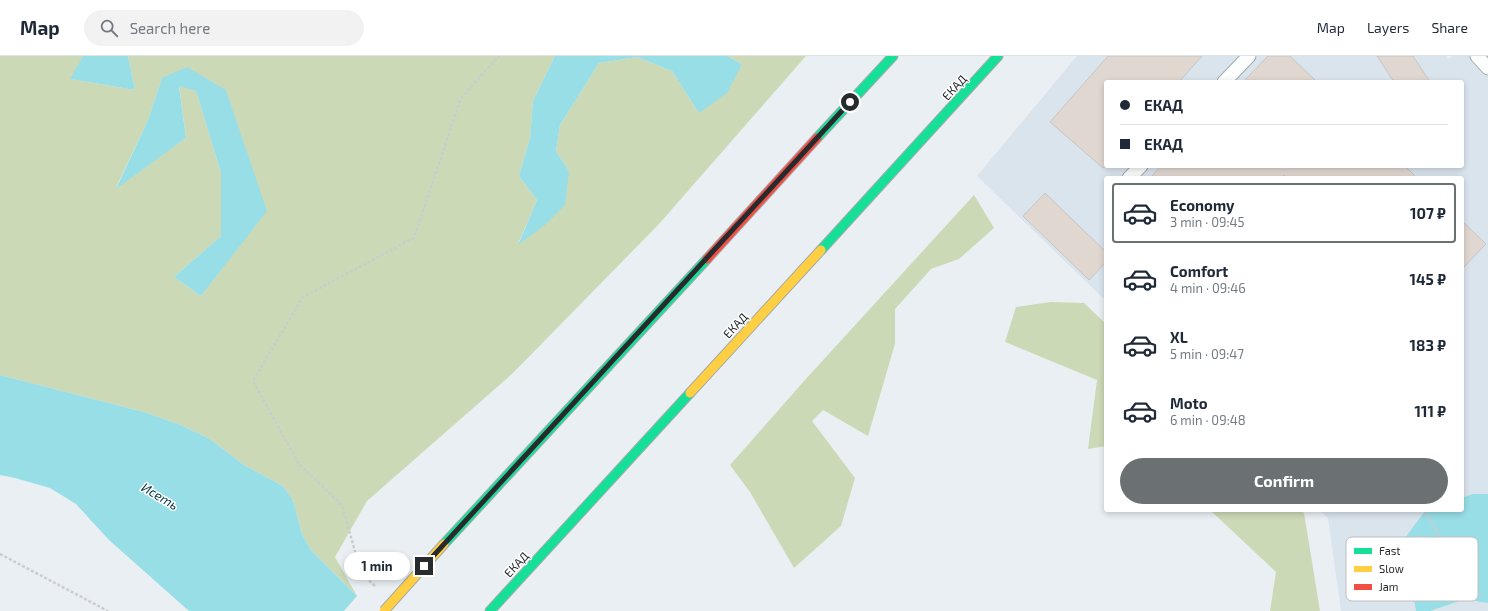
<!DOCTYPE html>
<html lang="en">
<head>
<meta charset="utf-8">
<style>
  :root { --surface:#fff; --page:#f2f2f3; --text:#1f2937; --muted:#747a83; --line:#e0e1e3; --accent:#6b7073 }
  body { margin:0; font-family:"Exo 2",sans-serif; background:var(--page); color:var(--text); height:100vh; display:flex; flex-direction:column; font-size:15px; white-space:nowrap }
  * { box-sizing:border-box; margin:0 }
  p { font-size:13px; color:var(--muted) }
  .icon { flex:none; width:22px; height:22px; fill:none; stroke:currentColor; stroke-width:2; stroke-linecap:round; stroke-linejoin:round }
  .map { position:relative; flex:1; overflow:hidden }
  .details { position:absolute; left:1104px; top:120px; width:360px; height:336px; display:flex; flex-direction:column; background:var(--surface); border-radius:4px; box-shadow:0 2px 6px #0003 }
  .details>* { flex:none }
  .hud { position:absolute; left:1104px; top:24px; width:360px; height:88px; border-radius:4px; box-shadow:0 2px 6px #0003; display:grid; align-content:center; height:88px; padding:0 16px; background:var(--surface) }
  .end { position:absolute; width:18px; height:18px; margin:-9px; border:5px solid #272b2e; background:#fff; box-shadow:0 0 0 2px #fff }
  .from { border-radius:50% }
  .bubble { position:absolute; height:28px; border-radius:14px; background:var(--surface); box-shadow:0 2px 6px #0003; font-size:13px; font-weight:700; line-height:28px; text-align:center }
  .hud b { display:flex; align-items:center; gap:14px; height:38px; font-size:15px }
  .hud b+b { border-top:1px solid var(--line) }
  .hud i { width:10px; height:10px; background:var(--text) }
  ul { padding:7px 0 0; list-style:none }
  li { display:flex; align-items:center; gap:12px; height:60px; margin:0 8px 6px; padding:0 8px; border:2px solid transparent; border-radius:4px }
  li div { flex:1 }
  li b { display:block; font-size:15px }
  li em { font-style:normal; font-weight:700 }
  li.selected { border-color:var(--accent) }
  li>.icon { width:36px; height:36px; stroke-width:1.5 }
  .primary-button { display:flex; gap:8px; margin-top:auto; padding:8px 16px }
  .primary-button a { flex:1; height:46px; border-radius:24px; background:var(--accent); color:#fff; font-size:16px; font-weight:700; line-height:46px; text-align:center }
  header { display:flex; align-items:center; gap:24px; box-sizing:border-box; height:56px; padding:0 20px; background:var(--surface); border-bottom:1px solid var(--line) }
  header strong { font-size:19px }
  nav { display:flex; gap:22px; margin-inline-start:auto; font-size:14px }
  .search { width:280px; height:36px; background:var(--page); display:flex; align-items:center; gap:10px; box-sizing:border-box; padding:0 14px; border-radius:22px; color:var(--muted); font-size:15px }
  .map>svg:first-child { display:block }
  .built { fill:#dae4ed; fill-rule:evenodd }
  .green { fill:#ccd9b6; fill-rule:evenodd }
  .water { fill:#98dee7 }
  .pier { fill:#eaeff3 }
  .building { fill:#e1d7d1; stroke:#c6c6c7 }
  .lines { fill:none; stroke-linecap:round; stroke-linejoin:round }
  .lane-casing { stroke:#a6aaad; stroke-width:15 }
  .fast-casing { stroke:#a6aaad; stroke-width:11 }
  .slow-casing { stroke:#a6aaad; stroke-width:11 }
  .jam-casing { stroke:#a6aaad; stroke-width:11 }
  .path { stroke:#cbccce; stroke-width:2.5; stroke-dasharray:3 2; stroke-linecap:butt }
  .lane { stroke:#fcfdfd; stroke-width:13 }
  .fast { stroke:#16e098; stroke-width:9 }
  .slow { stroke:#ffcf43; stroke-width:9 }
  .jam { stroke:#f24e42; stroke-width:9 }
  .slow-bridge-casing { stroke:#a6aaad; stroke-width:11; stroke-linecap:butt }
  .slow-bridge { stroke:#ffcf43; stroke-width:9 }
  .route { stroke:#272b2e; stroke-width:5 }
  .labels { text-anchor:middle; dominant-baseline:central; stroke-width:3; stroke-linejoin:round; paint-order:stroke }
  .street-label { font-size:12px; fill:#272b2e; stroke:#fff }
  .water-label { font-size:13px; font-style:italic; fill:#05373c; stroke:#fff }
  .key { fill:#fff; stroke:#bebfc0; stroke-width:1 }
  .key-label { font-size:11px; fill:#272b2e }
</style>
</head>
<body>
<header>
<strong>Map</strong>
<div class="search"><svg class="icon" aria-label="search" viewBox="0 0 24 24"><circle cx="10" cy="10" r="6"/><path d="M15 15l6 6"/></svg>Search here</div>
<nav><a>Map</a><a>Layers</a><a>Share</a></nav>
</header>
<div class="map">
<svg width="1488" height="555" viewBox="0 0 1488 555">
  <rect width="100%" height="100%" fill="#eaeff3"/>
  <path class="built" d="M1077,0H1447L1448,3L1453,0H1488V555H1341L1328,462L1319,454H1462V122H1106V245L977,120ZM1106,26H1462V110H1106Z"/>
  <g class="green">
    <path d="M0,0H83L71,23L135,34L128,0H555L533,45L530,82L519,120L537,144L518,188L569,115L556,95L560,69L599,7L637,1L672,15L699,57L742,8L727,0H806L659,168L513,317L367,445L335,501L357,540L311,494L302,478L293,444L283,430L244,409L210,383L181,369L144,356L0,319ZM162,22L226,35L266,155L201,240L174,221L221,180V117L196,35L179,29L186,82L116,132L148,64Z"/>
    <path d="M974,139L994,172L959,203L931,213L895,253V288L868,380L823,354L812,365L855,422L841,470L794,512L750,436L730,409L804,325Z"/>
    <path d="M1051,246L1084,247L1106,268V390L1088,393L1097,324L1005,286L1016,251Z"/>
    <path d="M1210,454H1300L1304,457L1320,555H1270L1276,516Z"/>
  </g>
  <g class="water">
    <path d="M83,0H128L135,34L70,23Z"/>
    <path d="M555,0H727L742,8L727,37L699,57L672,15L637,1L599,7L560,69L556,95L569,115L565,149L546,168L518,189L537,144L519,120L530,82L533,45Z"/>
    <path d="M187,11L226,34L267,155L201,240L174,221L221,180V117L196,35L179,30L186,82L116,133L148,64L162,22Z"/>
    <path d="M0,319L144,356L181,369L210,383L244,409L283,430L293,444L302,478L311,494L357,540L366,555H189L109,484L76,448L50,432L15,422L0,419Z"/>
    <path d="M1472,438H1488V547L1465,543L1430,555H1416L1405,482L1425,455L1429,454H1462V442Z"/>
  </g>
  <path class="pier" d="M358,539L368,555H344L357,540Z"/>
  <g class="building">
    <path d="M1108,0H1202L1179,26H1106V109L1103,112L1050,66Z"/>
    <path d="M1268,0H1290L1317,26H1243Z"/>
    <path d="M1377,0H1413L1430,26H1394Z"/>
    <path d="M1161,110H1405L1417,122H1288L1284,119L1281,122H1152L1151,121Z"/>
    <path d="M1045,137L1106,196V206L1089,224L1023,160Z"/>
    <path d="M1462,165L1486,188L1462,213Z"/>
  </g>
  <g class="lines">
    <defs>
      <g id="lane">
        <path d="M1477,0L1488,12"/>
        <path d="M1224,26L1249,0"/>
        <path d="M1129,122L1141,110"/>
      </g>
      <g id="fast">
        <path d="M817,82L893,0"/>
        <path d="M821,194L998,0"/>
        <path d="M444,488L707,203"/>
        <path d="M490,555L690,337"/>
      </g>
      <path id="slow" d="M690,337L821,194"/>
      <path id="jam" d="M707,203L817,82"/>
    </defs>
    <use href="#lane" class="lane-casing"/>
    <use href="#fast" class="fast-casing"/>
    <use href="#slow" class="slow-casing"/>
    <use href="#jam" class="jam-casing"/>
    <g class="path">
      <path d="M1425,455L1445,490"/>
      <path d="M0,498L108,555"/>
      <path d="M375,530L361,517L342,449L299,408L253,325L303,241L414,182L461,42L499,0"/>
    </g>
    <use href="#lane" class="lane"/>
    <use href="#fast" class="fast"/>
    <use href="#slow" class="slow"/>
    <use href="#jam" class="jam"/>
    <defs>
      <path id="slow-bridge" d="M384,555L444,488"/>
    </defs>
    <use href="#slow-bridge" class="slow-bridge-casing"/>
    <use href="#slow-bridge" class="slow-bridge"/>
  </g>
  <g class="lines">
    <path class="route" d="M424,510L850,46"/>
  </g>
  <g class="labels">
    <g class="street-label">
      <text transform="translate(954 31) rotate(-47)">ЕКАД</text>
      <text transform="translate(735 269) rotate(-47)">ЕКАД</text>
      <text transform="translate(516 508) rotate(-47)">ЕКАД</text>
    </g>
    <g class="water-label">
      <text transform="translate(160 440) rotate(31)">Исеть</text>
    </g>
  </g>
  <rect x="1346" y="481" width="132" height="64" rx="6" class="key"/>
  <rect x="1354" y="492" width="18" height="6" fill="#16e098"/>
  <rect x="1354" y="510" width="18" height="6" fill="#ffcf43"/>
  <rect x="1354" y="528" width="18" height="6" fill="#f24e42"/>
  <g class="key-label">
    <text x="1379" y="499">Fast</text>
    <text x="1379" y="517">Slow</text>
    <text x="1379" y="535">Jam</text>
  </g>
</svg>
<i class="end from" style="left:850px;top:46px"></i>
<i class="end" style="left:424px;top:510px"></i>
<div class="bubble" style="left:344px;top:496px;width:66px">1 min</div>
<div class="hud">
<b><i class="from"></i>ЕКАД</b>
<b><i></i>ЕКАД</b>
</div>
<section class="details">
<ul>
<li class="selected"><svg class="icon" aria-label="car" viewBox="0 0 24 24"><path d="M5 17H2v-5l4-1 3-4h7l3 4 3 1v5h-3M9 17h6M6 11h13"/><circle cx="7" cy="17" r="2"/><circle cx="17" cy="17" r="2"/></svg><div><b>Economy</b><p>3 min · 09:45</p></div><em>107 ₽</em></li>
<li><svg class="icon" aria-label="car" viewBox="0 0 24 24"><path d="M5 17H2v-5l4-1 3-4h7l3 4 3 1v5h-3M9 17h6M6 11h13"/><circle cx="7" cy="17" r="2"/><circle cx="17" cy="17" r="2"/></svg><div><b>Comfort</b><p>4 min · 09:46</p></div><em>145 ₽</em></li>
<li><svg class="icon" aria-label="car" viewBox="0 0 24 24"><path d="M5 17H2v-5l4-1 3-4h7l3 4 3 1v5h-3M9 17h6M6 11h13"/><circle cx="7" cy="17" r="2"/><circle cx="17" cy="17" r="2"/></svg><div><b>XL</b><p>5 min · 09:47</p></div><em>183 ₽</em></li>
<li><svg class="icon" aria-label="car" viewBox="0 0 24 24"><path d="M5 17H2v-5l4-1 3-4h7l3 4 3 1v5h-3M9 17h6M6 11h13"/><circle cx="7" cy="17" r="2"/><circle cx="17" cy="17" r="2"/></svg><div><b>Moto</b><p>6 min · 09:48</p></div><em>111 ₽</em></li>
</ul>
<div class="primary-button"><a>Confirm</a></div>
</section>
</div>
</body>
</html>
